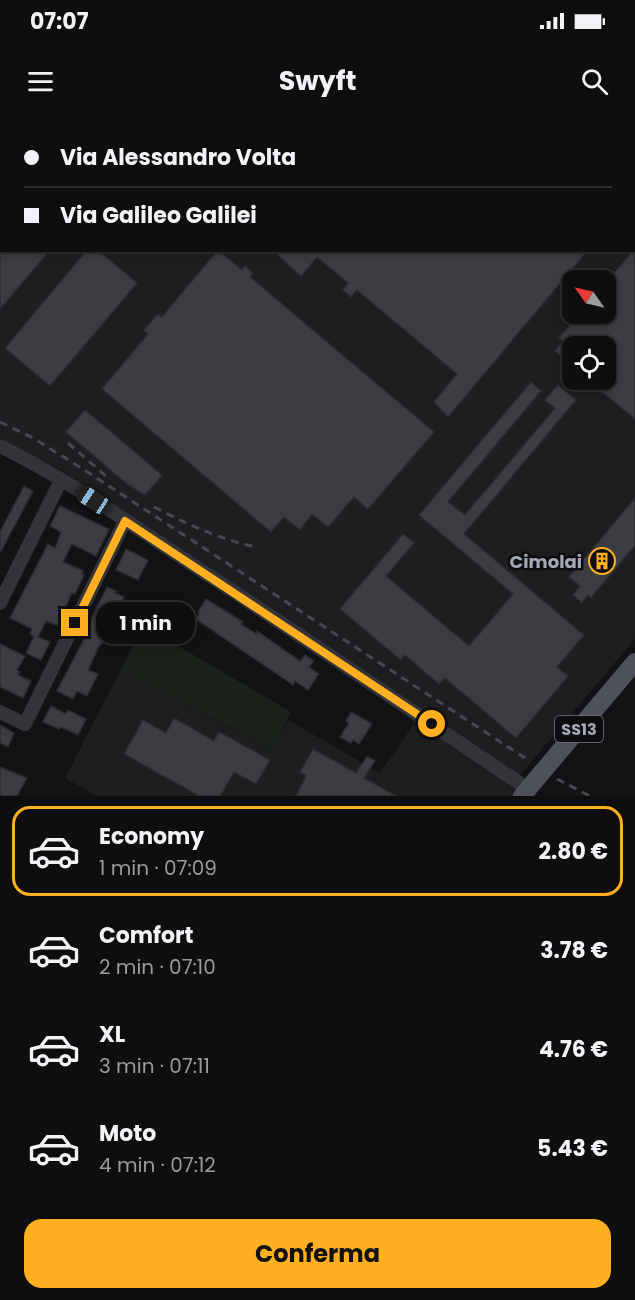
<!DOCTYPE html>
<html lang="it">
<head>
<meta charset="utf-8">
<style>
  :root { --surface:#0e0e0f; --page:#1c1c1d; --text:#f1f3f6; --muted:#9b9c9e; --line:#2e2e2f; --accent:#ffaf1f }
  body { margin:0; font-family:Poppins,sans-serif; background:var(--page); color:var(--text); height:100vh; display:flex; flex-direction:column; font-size:22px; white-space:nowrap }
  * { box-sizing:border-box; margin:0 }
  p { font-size:20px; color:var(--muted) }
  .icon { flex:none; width:33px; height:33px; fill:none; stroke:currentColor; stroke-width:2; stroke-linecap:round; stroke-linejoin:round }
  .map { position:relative; height:676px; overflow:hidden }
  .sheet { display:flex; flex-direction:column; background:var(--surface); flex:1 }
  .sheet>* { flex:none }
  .guide { position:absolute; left:0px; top:0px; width:636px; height:132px; box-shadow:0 3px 9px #0003,0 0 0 2px var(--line); display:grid; align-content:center; height:132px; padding:0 24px; background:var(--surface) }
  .needle { width:39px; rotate:304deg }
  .tools { position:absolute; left:562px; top:150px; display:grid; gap:12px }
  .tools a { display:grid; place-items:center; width:54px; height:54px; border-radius:12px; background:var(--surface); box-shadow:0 3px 9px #0003,0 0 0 2px var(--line); font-size:30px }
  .end { position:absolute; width:27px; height:27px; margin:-14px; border:8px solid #ffaf1f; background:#111; box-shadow:0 0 0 3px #111 }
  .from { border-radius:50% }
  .bubble { position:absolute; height:42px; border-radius:18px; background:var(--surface); box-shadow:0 3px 9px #0003,0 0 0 2px var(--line); font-size:20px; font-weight:700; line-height:42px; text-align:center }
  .car { position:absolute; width:18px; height:36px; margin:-18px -9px; border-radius:8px; box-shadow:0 0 4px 2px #0007; background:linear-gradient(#222 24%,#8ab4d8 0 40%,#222 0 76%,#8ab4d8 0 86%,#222 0) }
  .guide b { display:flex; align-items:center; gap:21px; height:57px; font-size:22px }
  .guide b+b { border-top:2px solid var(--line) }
  .guide i { width:15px; height:15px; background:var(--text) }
  ul { padding:10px 0 0; list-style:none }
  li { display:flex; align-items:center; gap:18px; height:90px; margin:0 12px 9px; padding:0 12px; border:3px solid transparent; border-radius:18px }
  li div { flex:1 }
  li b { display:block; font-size:22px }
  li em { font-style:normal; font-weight:700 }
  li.selected { border-color:var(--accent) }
  li>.icon { width:54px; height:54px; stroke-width:1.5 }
  .primary-button { display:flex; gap:12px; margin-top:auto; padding:12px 24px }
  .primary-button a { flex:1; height:69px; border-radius:18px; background:var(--accent); color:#111; font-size:24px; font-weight:700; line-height:69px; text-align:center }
  .status { display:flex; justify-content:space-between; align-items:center; height:42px; padding:0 30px; background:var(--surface); direction:ltr }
  .status svg { height:16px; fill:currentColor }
  header { display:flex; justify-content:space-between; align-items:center; height:78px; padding:0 24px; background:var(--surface); font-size:27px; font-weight:700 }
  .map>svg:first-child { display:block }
  .built { fill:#1e1e21; fill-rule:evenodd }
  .green { fill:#1a221b }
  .building { fill:#3c3d42; stroke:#2c2c30; stroke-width:1.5 }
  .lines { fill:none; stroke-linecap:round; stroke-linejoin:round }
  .minor { stroke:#333439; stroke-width:14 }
  .major { stroke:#4e5159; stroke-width:18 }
  .rail { stroke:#45484e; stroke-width:3; stroke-dasharray:8 6; stroke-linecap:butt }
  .route { stroke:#ffaf1f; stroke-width:8 }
  .labels { text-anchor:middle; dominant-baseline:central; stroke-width:5; stroke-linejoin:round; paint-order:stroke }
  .shield { fill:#0d0d0f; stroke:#757a84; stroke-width:1.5 }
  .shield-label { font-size:16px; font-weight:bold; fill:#a2a8b6 }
  .poi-label { font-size:18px; font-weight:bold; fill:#a2a8b6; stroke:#0d0d0f; text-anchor:end }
</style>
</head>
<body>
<div class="status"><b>07:07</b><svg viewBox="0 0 49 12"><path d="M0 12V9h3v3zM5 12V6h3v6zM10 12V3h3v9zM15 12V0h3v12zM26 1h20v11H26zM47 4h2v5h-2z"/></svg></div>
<header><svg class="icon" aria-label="menu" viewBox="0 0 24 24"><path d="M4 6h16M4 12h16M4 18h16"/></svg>Swyft<svg class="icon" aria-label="search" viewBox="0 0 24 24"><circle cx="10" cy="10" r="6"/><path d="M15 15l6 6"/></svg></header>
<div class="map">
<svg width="635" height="676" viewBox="0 0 635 676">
  <rect width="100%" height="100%" fill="#121214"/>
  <path class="built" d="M0,0H635V519L520,655L522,670L517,676H97L65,658L121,549L271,630L288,600L380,653L423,591L61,350L0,318ZM2,2H634V130H2ZM573,160H606V194H573ZM573,226H606V260H573Z"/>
  <path class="green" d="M144,506L291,592L272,630L121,549Z"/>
  <g class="building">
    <path d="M635,128V299L588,260H606V226H573V246L555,231L563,221L559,218L580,194H606V163Z"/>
    <path d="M0,130H50L0,189Z"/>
    <path d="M87,130H98L137,163L50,266L5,228Z"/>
    <path d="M218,130L242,150L245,146L253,153L250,157L434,312L368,389L354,377L328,407L312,394L300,410L284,397L271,412L102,269L148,214L144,210L158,194L162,197Z"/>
    <path d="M272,130H588L448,297L434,282L457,254L357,170L351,177L343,170L348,163L317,137L301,156Z"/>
    <path d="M531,262L541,271L448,382L465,395L555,288L545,280L558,265L576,280L464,414L584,515L557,547L568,556L516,618L445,558L439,564L405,535L401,540L340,489L403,414L414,423L386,456L469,526L513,474L419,395Z"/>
    <path d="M85,290L162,355L145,375L127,364L66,312Z"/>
    <path d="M24,366L33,371L0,433V412Z"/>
    <path d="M635,378V425L591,478L588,475L582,483L573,475L580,466L569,457Z"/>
    <path d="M60,386L109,409L96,436L72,424L63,442L83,451L82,454L84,455L75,474L72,473L57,505L46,501L38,517L50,522L41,540L26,533L34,517L30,514L32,509L10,498L48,424L55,428L61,412L50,406Z"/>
    <path d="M126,429L148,440L138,460L116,450Z"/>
    <path d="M107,467L116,471L115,473L124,477L111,507L117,510L112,520L108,518L107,521L104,519L101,525L100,524L88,550L98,554L87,576L77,571L73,579L57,571L85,517L83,516Z"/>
    <path d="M206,479L243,502L241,504L256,514L257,511L300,541L305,535L314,541L309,547L319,554L308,570L295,561L293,565L196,499L199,494L198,492Z"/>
    <path d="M0,524L25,536L17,550L20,552L18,555L31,561L23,578L0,567Z"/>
    <path d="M51,586L66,594L68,590L86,599L78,615L61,607L59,609L43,602Z"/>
    <path d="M351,592L372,604L359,624L353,620L351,623L340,617L349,603L346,601Z"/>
    <path d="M174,598L214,621L219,612L270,640L256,664L234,652L220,676H199L124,634L143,600L166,613Z"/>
    <path d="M0,605L14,613L8,627L0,623Z"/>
    <path d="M313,629L356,653L367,636L375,641L364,658L396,676H296L306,656L300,652Z"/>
    <path d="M0,647L27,658L17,676H0Z"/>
  </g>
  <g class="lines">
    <g class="minor">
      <path d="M0,326C69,360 132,405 196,447C308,520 418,595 528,669"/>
      <path d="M0,483L61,360"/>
      <path d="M0,592L25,604L125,401"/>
    </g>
    <path class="major" d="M522,676L635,542"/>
    <g class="rail">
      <path d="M0,302L33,318L86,351L525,638"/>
      <path d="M68,323L106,356"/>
      <path d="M154,387C187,404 221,420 257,427"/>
      <path d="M557,659L590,676"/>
    </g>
  </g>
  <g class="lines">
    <path class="route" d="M75,503L125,401L432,604"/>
  </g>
  <defs>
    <symbol id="building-ring" viewBox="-11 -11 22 22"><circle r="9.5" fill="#0d0d0f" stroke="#ffaf1f" stroke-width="1.5"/><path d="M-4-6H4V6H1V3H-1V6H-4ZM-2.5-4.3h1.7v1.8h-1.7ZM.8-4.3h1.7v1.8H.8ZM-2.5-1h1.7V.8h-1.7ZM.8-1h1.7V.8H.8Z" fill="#ffaf1f"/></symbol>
  </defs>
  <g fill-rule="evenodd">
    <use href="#building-ring" x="587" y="426" width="30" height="30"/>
  </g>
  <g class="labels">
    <rect class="shield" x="555" y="596" width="48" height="26" rx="4.5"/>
    <g class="shield-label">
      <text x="579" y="609">SS13</text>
    </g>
    <g class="poi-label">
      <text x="582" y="441">Cimolai</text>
    </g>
  </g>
</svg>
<div class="tools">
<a><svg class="needle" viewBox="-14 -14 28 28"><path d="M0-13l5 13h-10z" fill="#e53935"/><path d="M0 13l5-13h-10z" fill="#9b9c9e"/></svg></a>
<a><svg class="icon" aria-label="locate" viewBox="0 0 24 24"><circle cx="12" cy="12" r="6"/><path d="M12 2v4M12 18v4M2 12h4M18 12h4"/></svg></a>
</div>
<i class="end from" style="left:432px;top:604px"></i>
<i class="end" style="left:75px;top:503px"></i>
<div class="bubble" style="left:96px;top:482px;width:99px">1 min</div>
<i class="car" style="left:93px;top:380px;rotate:303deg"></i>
<div class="guide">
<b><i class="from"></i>Via Alessandro Volta</b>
<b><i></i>Via Galileo Galilei</b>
</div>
</div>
<section class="sheet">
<ul>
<li class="selected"><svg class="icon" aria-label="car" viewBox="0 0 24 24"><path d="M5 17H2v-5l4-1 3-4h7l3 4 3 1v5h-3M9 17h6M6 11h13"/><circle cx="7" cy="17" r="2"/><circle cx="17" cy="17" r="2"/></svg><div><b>Economy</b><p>1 min · 07:09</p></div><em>2.80 €</em></li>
<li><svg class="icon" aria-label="car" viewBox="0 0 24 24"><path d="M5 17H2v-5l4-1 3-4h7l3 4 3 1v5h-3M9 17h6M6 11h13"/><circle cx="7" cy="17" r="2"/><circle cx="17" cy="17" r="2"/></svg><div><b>Comfort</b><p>2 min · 07:10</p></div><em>3.78 €</em></li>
<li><svg class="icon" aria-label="car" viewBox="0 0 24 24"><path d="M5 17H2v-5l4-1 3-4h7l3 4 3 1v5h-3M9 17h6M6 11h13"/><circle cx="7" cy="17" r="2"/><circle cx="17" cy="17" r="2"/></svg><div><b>XL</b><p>3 min · 07:11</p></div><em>4.76 €</em></li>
<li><svg class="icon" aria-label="car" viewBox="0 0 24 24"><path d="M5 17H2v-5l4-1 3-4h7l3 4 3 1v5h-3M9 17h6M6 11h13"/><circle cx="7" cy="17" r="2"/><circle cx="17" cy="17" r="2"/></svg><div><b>Moto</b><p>4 min · 07:12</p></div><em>5.43 €</em></li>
</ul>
<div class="primary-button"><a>Conferma</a></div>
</section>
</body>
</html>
